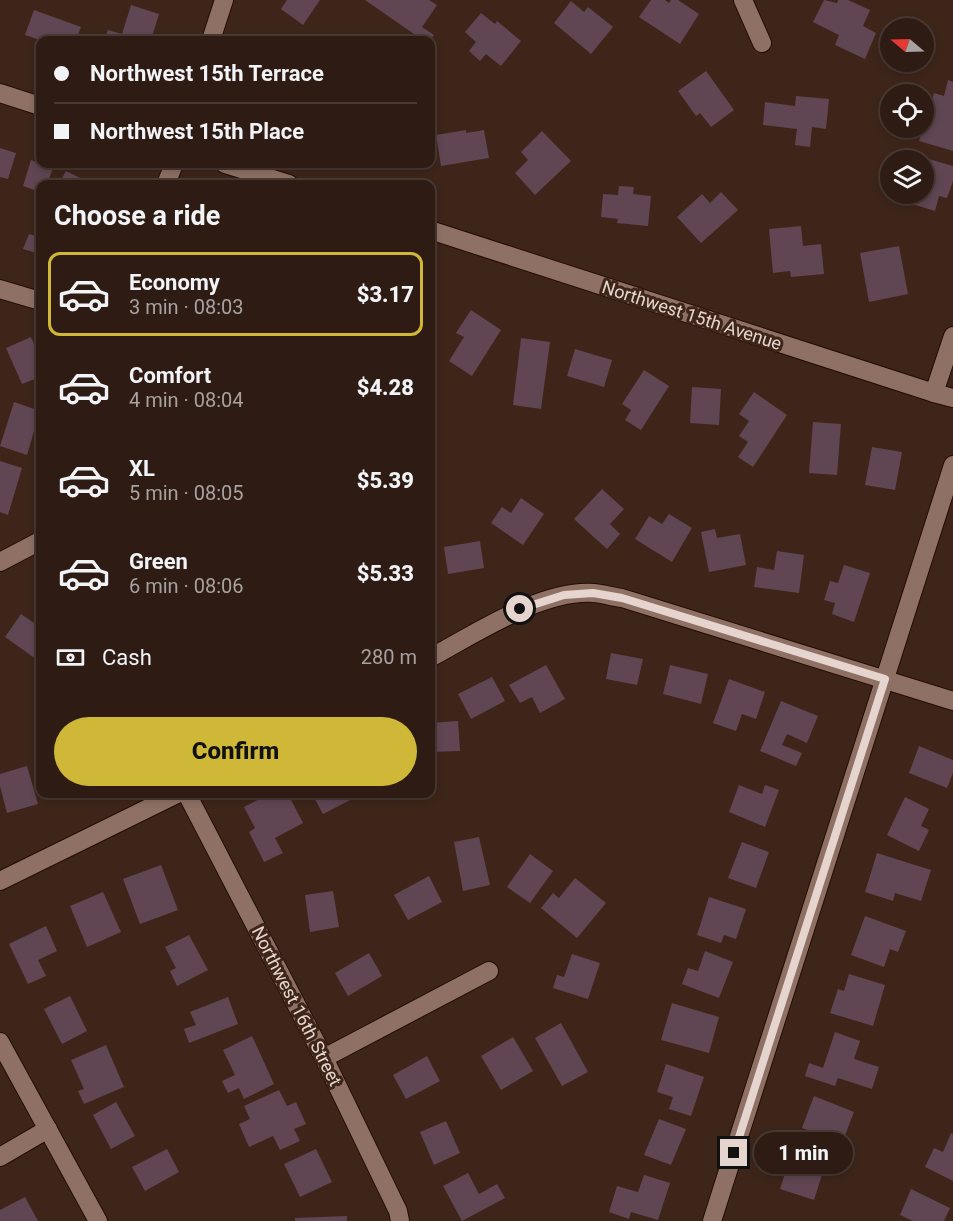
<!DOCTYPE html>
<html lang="en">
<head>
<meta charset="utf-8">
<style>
  :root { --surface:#2e1c14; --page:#3a2922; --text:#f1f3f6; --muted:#a7a1a0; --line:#493a34; --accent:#cfb837 }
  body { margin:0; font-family:Roboto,sans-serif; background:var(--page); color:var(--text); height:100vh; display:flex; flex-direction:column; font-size:22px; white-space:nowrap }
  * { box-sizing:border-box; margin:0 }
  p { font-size:20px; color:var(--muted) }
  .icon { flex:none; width:33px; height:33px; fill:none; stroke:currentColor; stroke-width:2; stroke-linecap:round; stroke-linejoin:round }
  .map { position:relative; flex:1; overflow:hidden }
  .sheet { position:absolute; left:36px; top:180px; width:399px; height:618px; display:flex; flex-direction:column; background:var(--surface); border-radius:12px; box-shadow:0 3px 9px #0003,0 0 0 2px var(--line) }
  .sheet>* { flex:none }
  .hud { position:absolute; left:36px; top:36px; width:399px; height:132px; border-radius:12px; box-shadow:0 3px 9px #0003,0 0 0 2px var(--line); display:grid; align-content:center; height:132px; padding:0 18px; background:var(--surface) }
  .needle { width:39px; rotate:289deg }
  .controls { position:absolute; left:880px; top:18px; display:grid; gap:12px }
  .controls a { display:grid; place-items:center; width:54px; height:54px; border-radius:50%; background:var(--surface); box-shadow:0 3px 9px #0003,0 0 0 2px var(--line); font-size:30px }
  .end { position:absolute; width:27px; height:27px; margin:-14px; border:8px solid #e6d5ce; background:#111; box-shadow:0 0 0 3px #111 }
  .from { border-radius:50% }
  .bubble { position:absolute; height:42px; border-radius:21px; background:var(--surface); box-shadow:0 3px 9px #0003,0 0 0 2px var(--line); font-size:20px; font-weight:800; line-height:42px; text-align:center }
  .hud b { display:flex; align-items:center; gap:21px; height:57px; font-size:22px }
  .hud b+b { border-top:2px solid var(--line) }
  .hud i { width:15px; height:15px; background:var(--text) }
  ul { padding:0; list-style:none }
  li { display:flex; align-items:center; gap:18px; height:84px; margin:0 12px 9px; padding:0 6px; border:3px solid transparent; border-radius:12px }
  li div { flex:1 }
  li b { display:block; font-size:22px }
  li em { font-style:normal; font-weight:800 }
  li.active { border-color:var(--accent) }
  li>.icon { width:54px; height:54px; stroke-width:1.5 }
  h2 { padding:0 18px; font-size:27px; line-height:72px }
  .pay { display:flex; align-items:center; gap:15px; height:66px; padding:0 18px; font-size:22px }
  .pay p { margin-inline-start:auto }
  .action { display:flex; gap:12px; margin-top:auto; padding:12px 18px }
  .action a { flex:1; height:69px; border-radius:36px; background:var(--accent); color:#111; font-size:24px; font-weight:800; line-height:69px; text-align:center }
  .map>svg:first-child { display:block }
  .building { fill:#604552 }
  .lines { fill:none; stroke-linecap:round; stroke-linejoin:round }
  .minor-casing { stroke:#240d04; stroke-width:20 }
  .tertiary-casing { stroke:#240d04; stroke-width:20 }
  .minor { stroke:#8e7164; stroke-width:18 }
  .tertiary { stroke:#8e7164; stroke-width:18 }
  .route { stroke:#e6d5ce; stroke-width:8 }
  .labels { text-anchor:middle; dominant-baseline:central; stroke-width:6; stroke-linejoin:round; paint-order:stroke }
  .street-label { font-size:18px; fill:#e6d5ce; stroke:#3e251a }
</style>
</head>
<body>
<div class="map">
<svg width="953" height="1221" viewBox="0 0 953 1221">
  <rect width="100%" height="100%" fill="#3e251a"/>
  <g class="building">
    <path d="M287,0H320L303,25L281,9Z"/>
    <path d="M365,0H429L437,5L422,27L434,35L430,40H409L414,34Z"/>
    <path d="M651,0H665L669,3L671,0H678L699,14L680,44L639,17Z"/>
    <path d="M824,0L837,3L838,0H848L870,10L863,26L876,33L865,59L835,45L839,35L813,22Z"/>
    <path d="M571,1L584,12L588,7L613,27L591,54L554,23Z"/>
    <path d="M131,5L159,14L151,40H104L108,30L122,34Z"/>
    <path d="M34,10L81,27L76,40H40L25,35Z"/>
    <path d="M481,13L495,24L497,21L521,41L501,66L486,54L480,61L469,51L476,42L465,32Z"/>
    <path d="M706,71L734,110L711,127L700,113L696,116L678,91Z"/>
    <path d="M948,80L953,82V151L919,141L934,93L944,96Z"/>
    <path d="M796,96L829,99L826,129L812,127L810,147L795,145L797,129L763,125L765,102L795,106Z"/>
    <path d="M466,130V133L484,130L489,158L441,166L436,135Z"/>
    <path d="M542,131L571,161L535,195L515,173L528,160L521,152Z"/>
    <path d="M0,148L16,153L8,179L0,177Z"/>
    <path d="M929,159L953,166V181L947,198L939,196L935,211L902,201L905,194H924V174Z"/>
    <path d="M31,160L53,168L47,184H40V192L23,186Z"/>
    <path d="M66,171L92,184H59Z"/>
    <path d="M619,186L634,187L633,194L651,196L648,226L617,223L618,219L601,217L603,194L618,195Z"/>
    <path d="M721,192L738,210L701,243L677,217L702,194L710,203Z"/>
    <path d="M801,226L803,246L821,244L824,274L791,277L790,271L773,273L769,229Z"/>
    <path d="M40,233V254L23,249L29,234L39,237Z"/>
    <path d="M899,246L908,294L869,302L860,253Z"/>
    <path d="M471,310L501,330L472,376L449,361L464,337L456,333Z"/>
    <path d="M31,337L40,358V385L38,386L35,379L22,384L6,348Z"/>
    <path d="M521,338L550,342L541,409L513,405Z"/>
    <path d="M575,349L612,360L604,387L567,376Z"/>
    <path d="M644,370L669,386L641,430L625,420L631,410L622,404Z"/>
    <path d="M692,387L721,389L719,425L690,423Z"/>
    <path d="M754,392L787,415L753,467L738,457L748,442L739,436L749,421L739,414Z"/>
    <path d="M14,402L40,411L27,455L0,446Z"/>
    <path d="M813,422L841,424L837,475L809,473Z"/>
    <path d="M872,447L902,452L895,490L865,485Z"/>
    <path d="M0,461L22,468L8,515L0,512Z"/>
    <path d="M602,489L624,509L610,524L620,534L607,549L574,519Z"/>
    <path d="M521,498L544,514L523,545L491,523L502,507L511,513Z"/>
    <path d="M669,514L692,528L672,562L635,539L649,516L662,524Z"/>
    <path d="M715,529L717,538L740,534L746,565L709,572L701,532Z"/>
    <path d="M480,541L484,568L448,574L444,547Z"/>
    <path d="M777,551L804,555L799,593L754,587L757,567L774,570Z"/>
    <path d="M844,565L870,573L854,622L832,614L835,603L824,600L830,581L838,583Z"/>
    <path d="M21,614L40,627V652L36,659L5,637Z"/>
    <path d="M611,653L643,659L637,685L606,679Z"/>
    <path d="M546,665L565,699L540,713L532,697L520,703L509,685Z"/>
    <path d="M670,665L708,674L701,704L663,694Z"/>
    <path d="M492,677L505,701L471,719L458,694Z"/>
    <path d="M729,679L765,692L756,719L742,714L736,731L713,723Z"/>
    <path d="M781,701L818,716L807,743L787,734L782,745L802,753L796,766L760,751Z"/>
    <path d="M458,721L460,751L430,752V723Z"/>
    <path d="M919,746L953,760V773L947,788L909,773Z"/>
    <path d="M27,766L38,804L7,813L0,786V774Z"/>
    <path d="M739,785L762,794L765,785L779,790L765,827L729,812Z"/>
    <path d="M269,794H288L303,823L275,838L283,853L264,862L249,832L255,828L244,807Z"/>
    <path d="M312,794H357L358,796L323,814Z"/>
    <path d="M905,797L929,809L921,826L929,830L919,851L887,835Z"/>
    <path d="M479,837L490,885L463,891L454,842Z"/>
    <path d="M742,842L769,852L756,888L728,878Z"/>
    <path d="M877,853L931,870L921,901L895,893L893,901L865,892Z"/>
    <path d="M530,854L553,871L530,903L507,887Z"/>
    <path d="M161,865L178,910L140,924L123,879Z"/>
    <path d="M429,876L442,902L408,920L394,895Z"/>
    <path d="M575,878L606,903L577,938L541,908L553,893L559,898Z"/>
    <path d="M333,891L339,927L310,932L305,895Z"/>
    <path d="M103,892L121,932L87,947L70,906Z"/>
    <path d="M709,897L746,909L736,939L724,935L721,943L697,935Z"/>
    <path d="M865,916L906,931L898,952L890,949L884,967L851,955Z"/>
    <path d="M46,926L57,951L38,960L46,976L28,984L9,944Z"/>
    <path d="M189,935L208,970L177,986L170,971L176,968L165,947Z"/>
    <path d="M705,951L733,962L719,998L682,984L688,968L698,971Z"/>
    <path d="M369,953L382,976L348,996L335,973Z"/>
    <path d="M572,954L600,963L588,999L553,988L557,975L564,977Z"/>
    <path d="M849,974L885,985L873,1026L830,1013L838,989L844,991Z"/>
    <path d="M70,996L87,1031L62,1044L44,1009Z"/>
    <path d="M228,997L238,1024L189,1043L184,1029L196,1025L190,1012Z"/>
    <path d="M672,1003L719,1017L709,1053L661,1040Z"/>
    <path d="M561,1023L588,1072L562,1086L535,1038Z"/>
    <path d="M835,1032L860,1041L854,1059L879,1067L872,1089L838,1078L835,1086L805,1076L809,1063L823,1068Z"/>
    <path d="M252,1036L274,1084L244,1099L239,1088L228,1093L222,1081L235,1075L223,1050Z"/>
    <path d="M513,1037L533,1071L501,1090L481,1056Z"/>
    <path d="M106,1045L124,1087L84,1104L78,1091L84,1089L71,1060Z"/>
    <path d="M427,1056L440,1081L406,1099L393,1075Z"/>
    <path d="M666,1064L704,1077L691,1116L669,1109L673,1097L657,1092Z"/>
    <path d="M279,1090L287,1106L296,1102L306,1124L294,1129L300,1141L280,1150L273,1136L249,1147L239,1124L250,1119L244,1106Z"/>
    <path d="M814,1096L854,1112L844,1138L825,1131L823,1136L802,1128Z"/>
    <path d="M116,1102L135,1136L111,1149L93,1115Z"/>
    <path d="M659,1119L686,1129L671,1165L644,1155Z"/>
    <path d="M446,1121L460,1153L434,1165L420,1132Z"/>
    <path d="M951,1133L953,1134V1181L925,1167L934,1148L943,1152Z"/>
    <path d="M167,1149L179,1172L145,1191L132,1167Z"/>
    <path d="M316,1149L332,1182L300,1197L284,1164Z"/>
    <path d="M793,1149L827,1159L814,1200L780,1189Z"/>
    <path d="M468,1173L479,1194L497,1184L505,1198L462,1221L443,1186Z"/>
    <path d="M644,1175L670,1183L658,1220L631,1212L629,1219L609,1212L617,1186L638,1192Z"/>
    <path d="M911,1189L950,1208L944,1221H913L900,1215Z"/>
    <path d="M25,1197L38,1221H0V1210Z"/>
    <path d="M347,1216V1221H295V1218Z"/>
  </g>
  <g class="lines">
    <defs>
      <g id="minor">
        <path d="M743,0L762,43"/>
        <path d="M211,40L224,0"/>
        <path d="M166,184L174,164"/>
        <path d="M0,289L40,301"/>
        <path d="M934,393L953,336"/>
        <path d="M0,562L40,541"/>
        <path d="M430,658C475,634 542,589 594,593C604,594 613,597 622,598L953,701"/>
        <path d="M187,794L324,1058L398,1211L400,1221"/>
        <path d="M0,881L177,794"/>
        <path d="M0,1042L98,1221"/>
        <path d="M324,1058L489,971"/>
        <path d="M0,1157L48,1129"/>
        <path d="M712,1221L953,465"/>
      </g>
      <g id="tertiary">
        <path d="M0,93L40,106"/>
        <path d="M225,164L289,184"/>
        <path d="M430,230L934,393L953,398"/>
      </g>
    </defs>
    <use href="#minor" class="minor-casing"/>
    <use href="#tertiary" class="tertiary-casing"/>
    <use href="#minor" class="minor"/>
    <use href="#tertiary" class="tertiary"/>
  </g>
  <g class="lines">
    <path class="route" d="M520,609L564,595L593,593L622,598L885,679L734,1153"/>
  </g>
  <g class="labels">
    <g class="street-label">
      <text transform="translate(692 315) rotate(18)">Northwest 15th Avenue</text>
      <text transform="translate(297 1006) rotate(63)">Northwest 16th Street</text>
    </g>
  </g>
</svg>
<div class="controls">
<a><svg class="needle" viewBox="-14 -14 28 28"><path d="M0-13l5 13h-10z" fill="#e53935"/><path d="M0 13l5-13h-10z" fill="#a7a1a0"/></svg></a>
<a><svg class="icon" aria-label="locate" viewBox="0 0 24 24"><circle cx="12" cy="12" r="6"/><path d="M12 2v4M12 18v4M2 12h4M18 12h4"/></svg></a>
<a><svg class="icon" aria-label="layers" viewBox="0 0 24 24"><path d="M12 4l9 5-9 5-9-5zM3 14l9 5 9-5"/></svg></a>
</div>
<i class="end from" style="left:520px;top:609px"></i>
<i class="end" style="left:734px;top:1153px"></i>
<div class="bubble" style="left:754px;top:1132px;width:99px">1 min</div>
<div class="hud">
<b><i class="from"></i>Northwest 15th Terrace</b>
<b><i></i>Northwest 15th Place</b>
</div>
<section class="sheet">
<h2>Choose a ride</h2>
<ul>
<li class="active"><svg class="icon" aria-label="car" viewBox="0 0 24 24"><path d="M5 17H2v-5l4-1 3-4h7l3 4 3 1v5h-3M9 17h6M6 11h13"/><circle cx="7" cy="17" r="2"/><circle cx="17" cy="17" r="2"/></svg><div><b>Economy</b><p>3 min · 08:03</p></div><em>$3.17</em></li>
<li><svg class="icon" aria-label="car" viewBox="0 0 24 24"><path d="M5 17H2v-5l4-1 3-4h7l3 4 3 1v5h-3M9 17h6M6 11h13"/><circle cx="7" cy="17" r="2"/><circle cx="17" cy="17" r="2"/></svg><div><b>Comfort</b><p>4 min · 08:04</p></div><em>$4.28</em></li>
<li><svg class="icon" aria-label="car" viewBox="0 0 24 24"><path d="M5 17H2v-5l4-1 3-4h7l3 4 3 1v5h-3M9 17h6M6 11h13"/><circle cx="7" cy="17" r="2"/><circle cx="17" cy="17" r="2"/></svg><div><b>XL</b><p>5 min · 08:05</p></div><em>$5.39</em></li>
<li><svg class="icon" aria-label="car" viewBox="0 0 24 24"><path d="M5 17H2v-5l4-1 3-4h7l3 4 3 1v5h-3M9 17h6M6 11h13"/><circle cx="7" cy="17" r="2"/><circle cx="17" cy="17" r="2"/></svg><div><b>Green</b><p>6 min · 08:06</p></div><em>$5.33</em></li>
</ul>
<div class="pay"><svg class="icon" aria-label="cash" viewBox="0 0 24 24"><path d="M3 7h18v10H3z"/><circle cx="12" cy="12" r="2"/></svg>Cash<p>280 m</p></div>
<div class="action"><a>Confirm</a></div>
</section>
</div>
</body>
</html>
